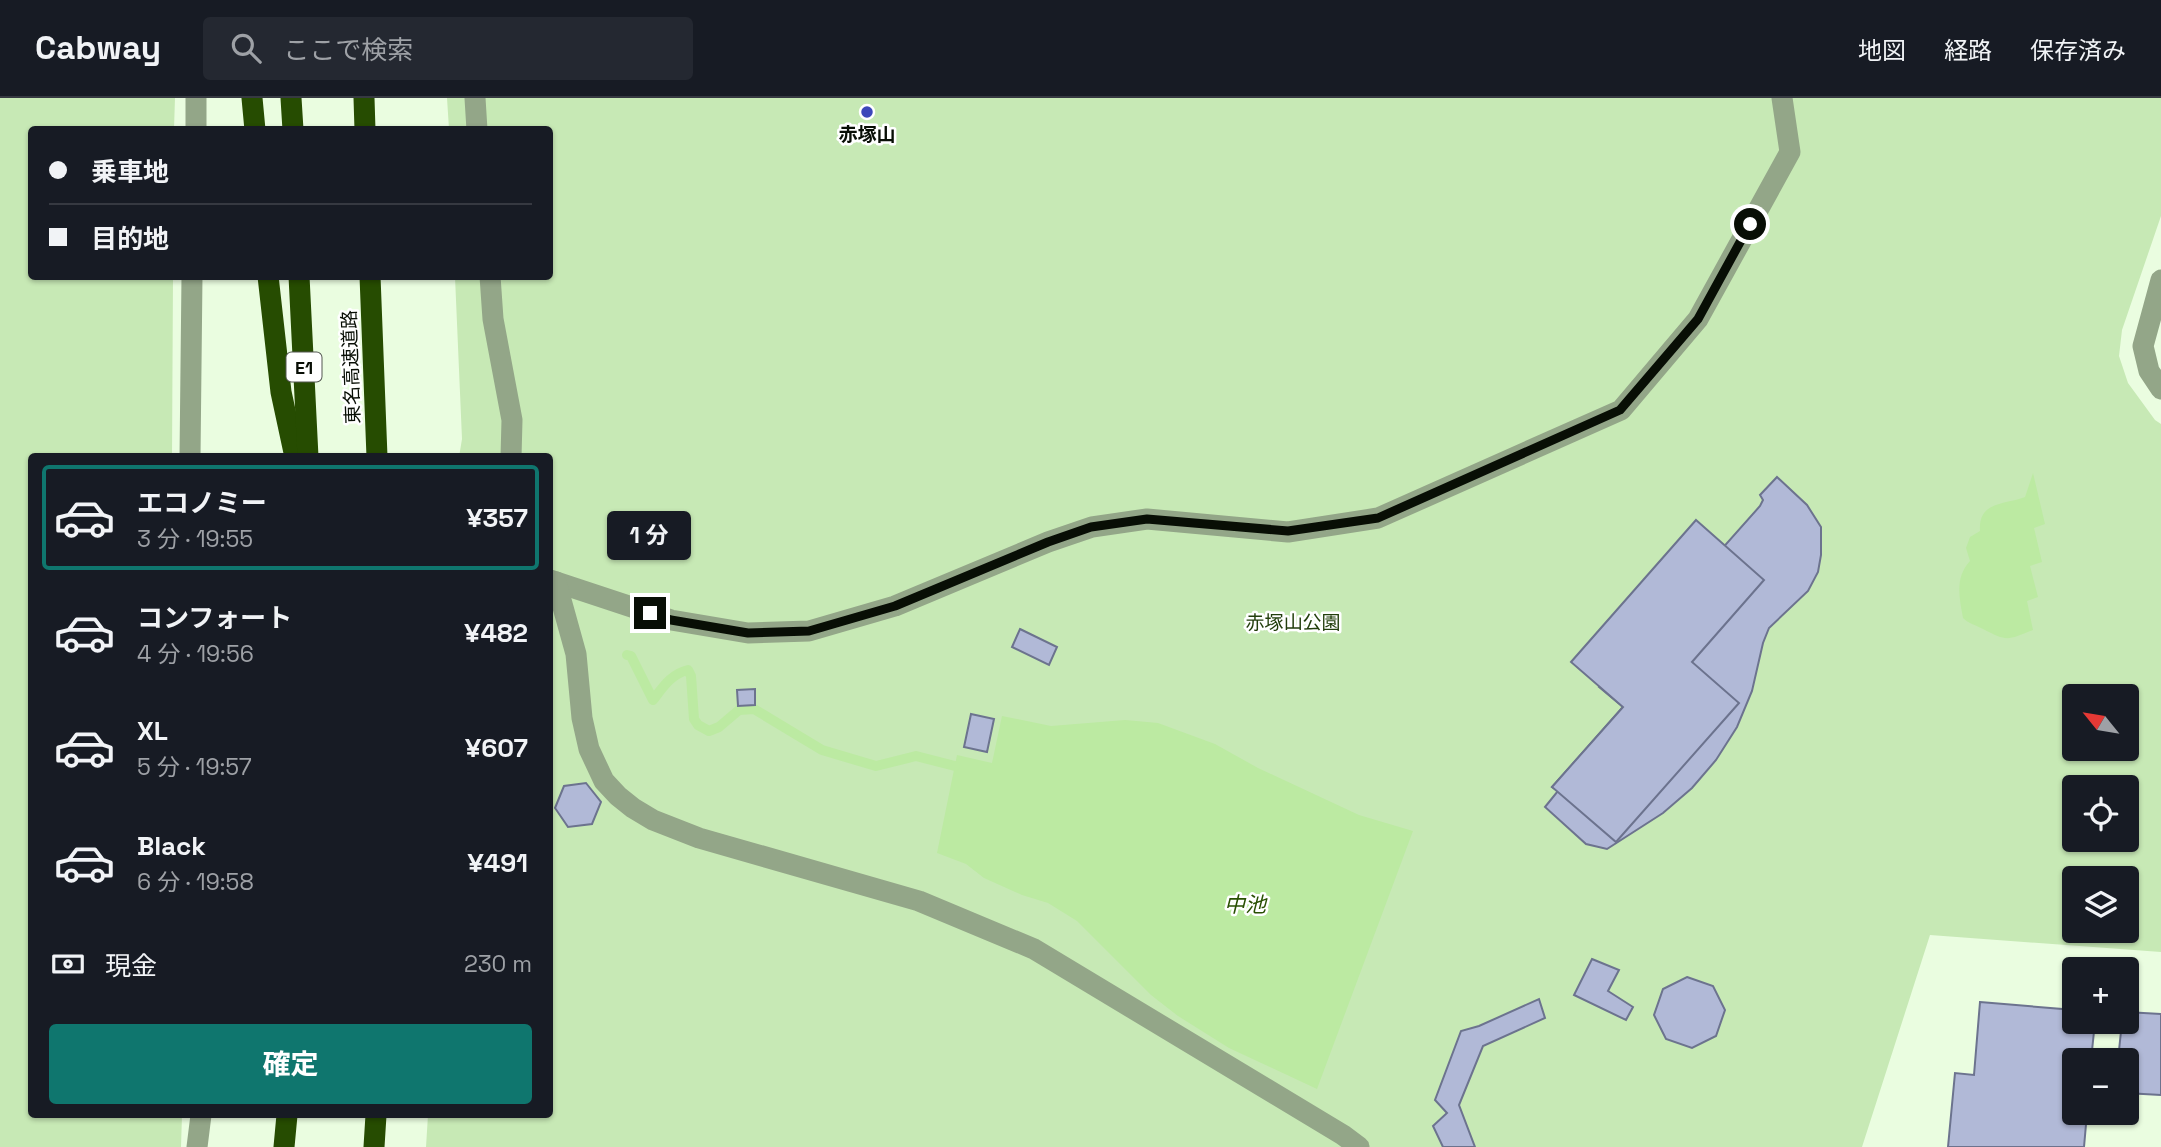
<!DOCTYPE html>
<html lang="ja">
<head>
<meta charset="utf-8">
<style>
  :root { --surface:#171b24; --page:#242831; --text:#f1f3f6; --muted:#9ea1a6; --line:#363941; --accent:#0f766e }
  body { margin:0; font-family:"Space Grotesk","Noto Sans JP",sans-serif; background:var(--page); color:var(--text); height:100vh; display:flex; flex-direction:column; font-size:26px; white-space:nowrap }
  * { box-sizing:border-box; margin:0 }
  p { font-size:23px; color:var(--muted) }
  .icon { flex:none; width:38px; height:38px; fill:none; stroke:currentColor; stroke-width:2; stroke-linecap:round; stroke-linejoin:round }
  .map { position:relative; flex:1; overflow:hidden }
  .side { position:absolute; left:28px; top:355px; width:525px; height:665px; display:flex; flex-direction:column; background:var(--surface); border-radius:7px; box-shadow:0 2px 5px #0004 }
  .side>* { flex:none }
  .hud { position:absolute; left:28px; top:28px; width:525px; height:154px; border-radius:7px; box-shadow:0 2px 5px #0004; display:grid; align-content:center; height:154px; padding:0 21px; background:var(--surface) }
  .needle { width:46px; rotate:300deg }
  .controls { position:absolute; left:2062px; top:586px; display:grid; gap:14px }
  .controls a { display:grid; place-items:center; width:77px; height:77px; border-radius:7px; background:var(--surface); box-shadow:0 2px 5px #0004; font-size:35px }
  .end { position:absolute; width:32px; height:32px; margin:-16px; border:9px solid #080e05; background:#fff; box-shadow:0 0 0 4px #fff }
  .from { border-radius:50% }
  .bubble { position:absolute; height:49px; border-radius:7px; background:var(--surface); box-shadow:0 2px 5px #0004; font-size:23px; font-weight:700; line-height:49px; text-align:center }
  .hud b { display:flex; align-items:center; gap:24px; height:66px; font-size:26px }
  .hud b+b { border-top:2px solid var(--line) }
  .hud i { width:18px; height:18px; background:var(--text) }
  ul { padding:12px 0 0; list-style:none }
  li { display:flex; align-items:center; gap:21px; height:105px; margin:0 14px 10px; padding:0 7px; border:4px solid transparent; border-radius:7px }
  li div { flex:1 }
  li b { display:block; font-size:26px }
  li em { font-style:normal; font-weight:700 }
  li.selected { border-color:var(--accent) }
  li>.icon { width:63px; height:63px; stroke-width:1.5 }
  .pay { display:flex; align-items:center; gap:18px; height:77px; padding:0 21px; font-size:26px }
  .pay p { margin-inline-start:auto }
  .primary-button { display:flex; gap:14px; margin-top:auto; padding:14px 21px }
  .primary-button a { flex:1; height:80px; border-radius:7px; background:var(--accent); color:#fff; font-size:28px; font-weight:700; line-height:80px; text-align:center }
  header { display:flex; align-items:center; gap:42px; box-sizing:border-box; height:98px; padding:0 35px; background:var(--surface); border-bottom:2px solid var(--line) }
  header strong { font-size:33px }
  nav { display:flex; gap:38px; margin-inline-start:auto; font-size:24px }
  .search { width:490px; height:63px; background:var(--page); display:flex; align-items:center; gap:18px; box-sizing:border-box; padding:0 24px; border-radius:7px; color:var(--muted); font-size:26px }
  .map>svg:first-child { display:block }
  .green { fill:#c7e9b5; fill-rule:evenodd }
  .water { fill:#bceaa2 }
  .lines { fill:none; stroke-linecap:round; stroke-linejoin:round }
  .stream { stroke:#bceaa2; stroke-width:10 }
  .building { fill:#b1b9d7; stroke:#6c738e; stroke-width:2 }
  .street { stroke:#93a688; stroke-width:21 }
  .highway { stroke:#264c01; stroke-width:21 }
  .route { stroke:#080e05; stroke-width:9 }
  .poi-dot { fill:#3d47ba; stroke:#fff; stroke-width:2.5 }
  .labels { text-anchor:middle; dominant-baseline:central; stroke-width:5; stroke-linejoin:round; paint-order:stroke }
  .shield { fill:#fff; stroke:#525650; stroke-width:2 }
  .shield-label { font-size:18px; font-weight:bold; fill:#080e05 }
  .poi-label { font-size:19px; font-weight:bold; fill:#080e05; stroke:#fff }
  .street-label { font-size:19px; fill:#080e05; stroke:#fff }
  .park-label { font-size:19px; fill:#223e0c; stroke:#fff }
  .water-label { font-size:21px; font-style:italic; fill:#295003; stroke:#fff }
</style>
</head>
<body>
<header>
<strong>Cabway</strong>
<div class="search"><svg class="icon" aria-label="search" viewBox="0 0 24 24"><circle cx="10" cy="10" r="6"/><path d="M15 15l6 6"/></svg>ここで検索</div>
<nav><a>地図</a><a>経路</a><a>保存済み</a></nav>
</header>
<div class="map">
<svg width="2161" height="1049" viewBox="0 0 2161 1049">
  <rect width="100%" height="100%" fill="#eafde0"/>
  <g class="green">
    <path d="M0,0H175L174,31L32,32V178L173,179L172,359H32V1017H182L181,1049H0Z"/>
    <path d="M447,0H2161V118L2122,232L2119,258L2128,285L2155,322L2161,326V854L1930,837L1862,1049H426L428,1017H550V359H459L462,341L455,179L550,178V32L449,31ZM2074,598H2126V651H2074ZM2074,690H2126V742H2074ZM2074,780H2126V833H2074Z"/>
  </g>
  <g class="water">
    <path d="M2033,375L2045,426L2034,430L2042,464L2030,468L2038,499L2027,503L2033,532C2007,542 2008,544 1983,531C1976,527 1969,526 1963,520C1959,499 1955,479 1970,463L1966,450L1970,439L1980,433C1978,403 2004,407 2025,399Z"/>
    <path d="M1002,618L1051,628L1125,622L1158,625L1215,646L1258,670L1359,717L1413,733L1317,991L1229,950L1178,918L1151,897L1077,823L1048,805L1022,797L984,780L966,766L937,755L957,657L992,665Z"/>
  </g>
  <g class="lines">
    <path class="stream" d="M627,557L631,558L653,602C663,589 671,576 688,572L691,578L694,621L698,627L709,633L719,629L739,612L754,611L822,652L876,668L916,658L955,668"/>
  </g>
  <g class="building">
    <path d="M1777,379L1807,407L1821,429V457L1818,474L1808,493L1769,530L1763,545L1752,593L1737,629L1716,662L1692,690L1663,715L1607,751L1586,746L1545,709L1558,693L1552,689L1623,609L1599,589L1760,408L1763,402L1760,397Z"/>
    <path d="M1696,422L1764,482L1692,564L1739,605L1616,744L1552,689L1623,609L1571,564Z"/>
    <path d="M1020,531L1057,549L1049,567L1012,549Z"/>
    <path d="M755,591V607L738,608L737,592Z"/>
    <path d="M971,616L994,621L987,654L964,649Z"/>
    <path d="M586,685L601,704L592,726L568,729L555,710L564,688Z"/>
    <path d="M1592,861L1619,872L1608,893L1633,909L1626,922L1574,897Z"/>
    <path d="M1687,879L1713,888L1725,912L1716,938L1692,950L1666,941L1654,917L1663,891Z"/>
    <path d="M1539,901L1545,920L1483,948L1459,1007L1475,1049H1443L1433,1028L1447,1015L1435,1002L1461,933L1479,928Z"/>
    <path d="M1980,904L2074,912V924H2095L2091,962H2074V1015H2087L2084,1049H1948L1955,975L1974,977Z"/>
    <path d="M2126,914L2161,916V997L2126,995V962H2118L2122,924H2126Z"/>
  </g>
  <g class="lines">
    <g class="street">
      <path d="M475,0L477,32"/>
      <path d="M196,32V0"/>
      <path d="M490,178L493,221L512,322L511,359"/>
      <path d="M2161,182L2143,248L2149,273L2161,291"/>
      <path d="M190,359L192,178"/>
      <path d="M550,482L671,522L748,535L809,533L895,508L1048,444L1092,429L1147,421L1288,434L1378,420L1621,312L1698,221L1790,54L1782,0"/>
      <path d="M556,484L576,556L582,620L589,651L604,683L618,698L633,710L653,722L699,740L919,803L1034,851L1343,1037L1359,1049"/>
      <path d="M197,1049L201,1017"/>
    </g>
    <g class="highway">
      <path d="M252,0L255,32"/>
      <path d="M291,0L293,32"/>
      <path d="M364,0L365,32"/>
      <path d="M268,178L281,294L295,359"/>
      <path d="M299,178L308,359"/>
      <path d="M370,178L377,359"/>
      <path d="M284,1049L287,1017"/>
      <path d="M374,1049L376,1017"/>
    </g>
  </g>
  <g class="lines">
    <path class="route" d="M650,515L671,522L748,535L809,533L895,508L1048,444L1091,429L1147,421L1288,433L1378,420L1620,312L1698,221L1750,126"/>
  </g>
  <circle class="poi-dot" cx="867" cy="14" r="7"/>
  <g class="labels">
    <rect class="shield" x="286.5" y="254.5" width="35" height="29" rx="5"/>
    <g class="shield-label">
      <text x="304" y="269">E1</text>
    </g>
    <g class="poi-label">
      <text x="867" y="36">赤塚山</text>
    </g>
    <g class="street-label">
      <text transform="translate(351 269) rotate(-92)">東名高速道路</text>
    </g>
    <g class="park-label">
      <text x="1293" y="524">赤塚山公園</text>
    </g>
    <g class="water-label">
      <text x="1245" y="806">中池</text>
    </g>
  </g>
</svg>
<div class="controls">
<a><svg class="needle" viewBox="-14 -14 28 28"><path d="M0-13l5 13h-10z" fill="#e53935"/><path d="M0 13l5-13h-10z" fill="#9ea1a6"/></svg></a>
<a><svg class="icon" aria-label="locate" viewBox="0 0 24 24"><circle cx="12" cy="12" r="6"/><path d="M12 2v4M12 18v4M2 12h4M18 12h4"/></svg></a>
<a><svg class="icon" aria-label="layers" viewBox="0 0 24 24"><path d="M12 4l9 5-9 5-9-5zM3 14l9 5 9-5"/></svg></a>
<a>+</a>
<a>−</a>
</div>
<i class="end from" style="left:1750px;top:126px"></i>
<i class="end" style="left:650px;top:515px"></i>
<div class="bubble" style="left:607px;top:413px;width:84px">1 分</div>
<div class="hud">
<b><i class="from"></i>乗車地</b>
<b><i></i>目的地</b>
</div>
<section class="side">
<ul>
<li class="selected"><svg class="icon" aria-label="car" viewBox="0 0 24 24"><path d="M5 17H2v-5l4-1 3-4h7l3 4 3 1v5h-3M9 17h6M6 11h13"/><circle cx="7" cy="17" r="2"/><circle cx="17" cy="17" r="2"/></svg><div><b>エコノミー</b><p>3 分 · 19:55</p></div><em>¥357</em></li>
<li><svg class="icon" aria-label="car" viewBox="0 0 24 24"><path d="M5 17H2v-5l4-1 3-4h7l3 4 3 1v5h-3M9 17h6M6 11h13"/><circle cx="7" cy="17" r="2"/><circle cx="17" cy="17" r="2"/></svg><div><b>コンフォート</b><p>4 分 · 19:56</p></div><em>¥482</em></li>
<li><svg class="icon" aria-label="car" viewBox="0 0 24 24"><path d="M5 17H2v-5l4-1 3-4h7l3 4 3 1v5h-3M9 17h6M6 11h13"/><circle cx="7" cy="17" r="2"/><circle cx="17" cy="17" r="2"/></svg><div><b>XL</b><p>5 分 · 19:57</p></div><em>¥607</em></li>
<li><svg class="icon" aria-label="car" viewBox="0 0 24 24"><path d="M5 17H2v-5l4-1 3-4h7l3 4 3 1v5h-3M9 17h6M6 11h13"/><circle cx="7" cy="17" r="2"/><circle cx="17" cy="17" r="2"/></svg><div><b>Black</b><p>6 分 · 19:58</p></div><em>¥491</em></li>
</ul>
<div class="pay"><svg class="icon" aria-label="cash" viewBox="0 0 24 24"><path d="M3 7h18v10H3z"/><circle cx="12" cy="12" r="2"/></svg>現金<p>230 m</p></div>
<div class="primary-button"><a>確定</a></div>
</section>
</div>
</body>
</html>
